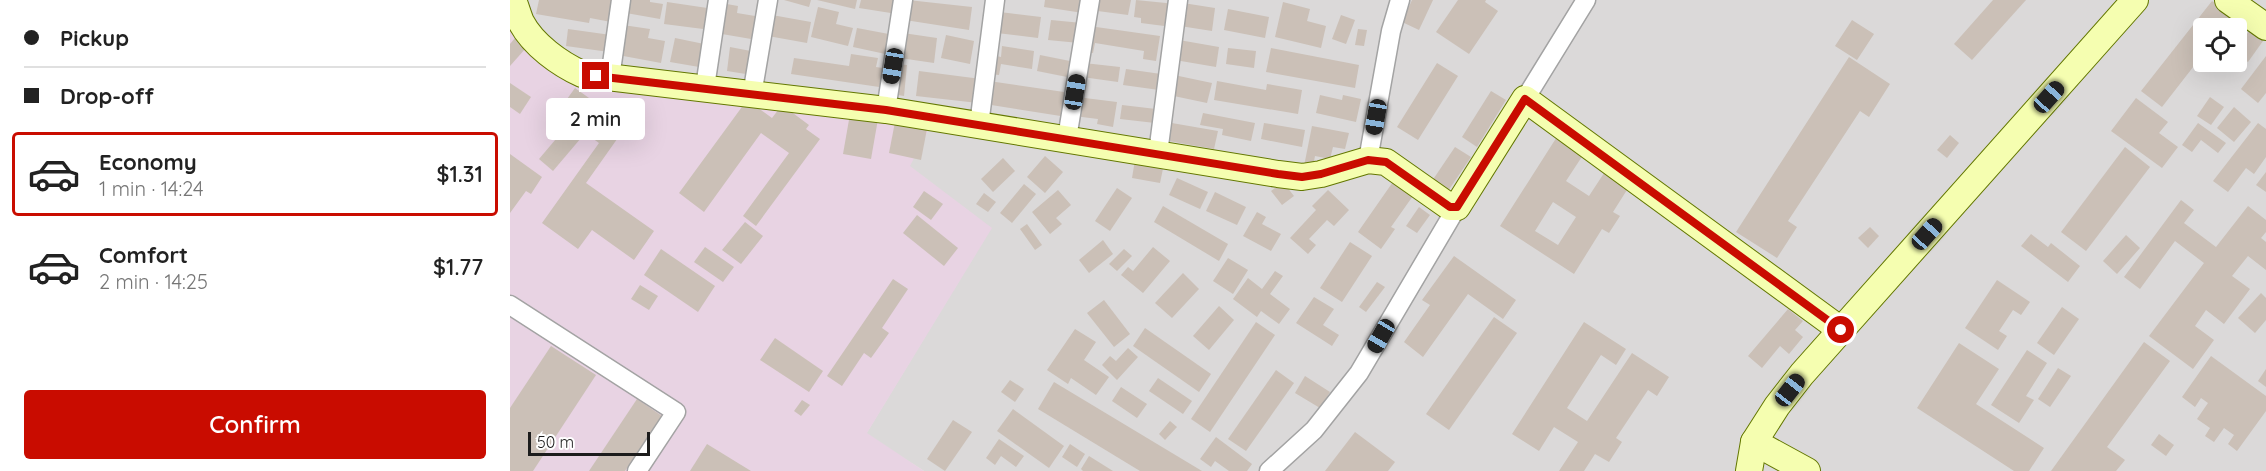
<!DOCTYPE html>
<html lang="en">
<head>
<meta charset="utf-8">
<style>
  :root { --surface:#fff; --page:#f2f2f2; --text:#222; --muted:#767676; --line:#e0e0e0; --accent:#c90c00 }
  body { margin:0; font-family:Quicksand,sans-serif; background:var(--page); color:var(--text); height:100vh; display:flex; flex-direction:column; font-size:22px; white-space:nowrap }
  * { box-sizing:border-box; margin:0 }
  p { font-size:20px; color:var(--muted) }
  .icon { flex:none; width:33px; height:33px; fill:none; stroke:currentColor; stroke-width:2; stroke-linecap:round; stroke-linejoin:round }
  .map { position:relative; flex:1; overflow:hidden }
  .side { display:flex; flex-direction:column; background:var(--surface); width:510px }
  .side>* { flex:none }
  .top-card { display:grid; align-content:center; height:132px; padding:0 24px; background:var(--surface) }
  .fabs { position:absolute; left:1683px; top:18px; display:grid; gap:12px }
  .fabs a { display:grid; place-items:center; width:54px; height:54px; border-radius:6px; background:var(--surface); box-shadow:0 6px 24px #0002; font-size:30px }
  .scale { position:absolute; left:18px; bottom:15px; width:122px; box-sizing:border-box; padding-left:6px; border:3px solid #1c1c1c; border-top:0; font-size:16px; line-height:21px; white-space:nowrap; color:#1c1c1c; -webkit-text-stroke:4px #fff; paint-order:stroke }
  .end { position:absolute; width:27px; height:27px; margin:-14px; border:8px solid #c90c00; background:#fff; box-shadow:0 0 0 3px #fff }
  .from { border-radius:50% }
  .bubble { position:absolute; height:42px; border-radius:6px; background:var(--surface); box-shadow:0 6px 24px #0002; font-size:20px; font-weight:600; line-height:42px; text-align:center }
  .car { position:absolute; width:18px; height:36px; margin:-18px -9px; border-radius:8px; box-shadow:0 0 4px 2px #0007; background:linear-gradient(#222 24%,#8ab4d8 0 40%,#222 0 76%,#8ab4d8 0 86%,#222 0) }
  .top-card b { display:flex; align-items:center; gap:21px; height:57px; font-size:22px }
  .top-card b+b { border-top:2px solid var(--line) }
  .top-card i { width:15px; height:15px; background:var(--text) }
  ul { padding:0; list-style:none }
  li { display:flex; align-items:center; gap:18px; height:84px; margin:0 12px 9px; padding:0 12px; border:3px solid transparent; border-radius:6px }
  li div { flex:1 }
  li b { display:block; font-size:22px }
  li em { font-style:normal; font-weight:600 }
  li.current { border-color:var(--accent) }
  li>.icon { width:54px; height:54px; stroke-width:1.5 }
  .cta { display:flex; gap:12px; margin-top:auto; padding:12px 24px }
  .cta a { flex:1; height:69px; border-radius:6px; background:var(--accent); color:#fff; font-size:24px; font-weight:600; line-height:69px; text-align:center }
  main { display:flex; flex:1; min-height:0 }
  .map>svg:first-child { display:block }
  .residential { fill:#dbd9d9; fill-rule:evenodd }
  .industrial { fill:#e8d3e3 }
  .building { fill:#cbc0b7; fill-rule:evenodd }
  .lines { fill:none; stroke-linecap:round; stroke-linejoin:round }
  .street-casing { stroke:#a3a3a3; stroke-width:21 }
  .secondary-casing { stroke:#637700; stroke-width:28 }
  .street { stroke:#fff; stroke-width:18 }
  .secondary { stroke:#f5feb0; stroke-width:26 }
  .route { stroke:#c90c00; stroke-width:8 }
</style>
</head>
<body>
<main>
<section class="side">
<div class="top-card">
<b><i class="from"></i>Pickup</b>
<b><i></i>Drop-off</b>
</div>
<ul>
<li class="current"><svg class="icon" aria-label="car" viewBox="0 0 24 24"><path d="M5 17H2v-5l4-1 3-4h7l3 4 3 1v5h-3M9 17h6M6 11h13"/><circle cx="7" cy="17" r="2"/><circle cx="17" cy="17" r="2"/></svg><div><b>Economy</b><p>1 min · 14:24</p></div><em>$1.31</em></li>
<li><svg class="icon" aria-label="car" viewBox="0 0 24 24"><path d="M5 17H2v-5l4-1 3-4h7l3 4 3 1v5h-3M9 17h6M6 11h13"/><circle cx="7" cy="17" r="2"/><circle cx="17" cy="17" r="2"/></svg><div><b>Comfort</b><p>2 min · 14:25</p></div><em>$1.77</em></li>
</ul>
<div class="cta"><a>Confirm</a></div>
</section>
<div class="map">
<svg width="1756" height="471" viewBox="0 0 1756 471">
  <rect width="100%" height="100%" fill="#efebe1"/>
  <path class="residential" d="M0,0H1756V471H414L356,434L481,228L77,83ZM1694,28H1726V62H1694Z"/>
  <path class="industrial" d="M0,13L26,53L420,127L400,166L482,228L357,433L414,471H0Z"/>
  <g class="building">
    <path d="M29,0H105L101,22L80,18L79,23L26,14Z"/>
    <path d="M118,0H140V2L153,4L150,19L116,13Z"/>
    <path d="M274,0H301L299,7Z"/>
    <path d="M307,0H347L345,9Z"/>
    <path d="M351,0H390L387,14L349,8Z"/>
    <path d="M398,0L462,7L459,30L395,20Z"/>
    <path d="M535,0H575L573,13L534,7Z"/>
    <path d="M582,0H621L618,15L580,10Z"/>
    <path d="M626,0L666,4L662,27L631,23V18L624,17Z"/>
    <path d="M902,0H923L909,30L892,22Z"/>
    <path d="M948,0H976L975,2L988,11L959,54L926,32Z"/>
    <path d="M1483,0H1516L1462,60L1444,44Z"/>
    <path d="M1702,1L1722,16L1713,28H1694V53L1652,107L1631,91Z"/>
    <path d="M157,2L204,9L201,30L154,24Z"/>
    <path d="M773,2L800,9L797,21L816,26L811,48L765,37Z"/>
    <path d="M211,3L228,6L227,13L251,17L247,40L206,33Z"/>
    <path d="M673,3L705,8L702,31L670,26Z"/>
    <path d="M308,7L329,12L326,24L343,28L338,46L301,37Z"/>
    <path d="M718,9L759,17L755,38L714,30Z"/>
    <path d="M490,12L531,17L528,38L487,33Z"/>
    <path d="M262,15L301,22L297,43L258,36Z"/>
    <path d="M831,15L845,20L836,44L822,39Z"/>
    <path d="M541,20L572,23L569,43L538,40Z"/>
    <path d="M1342,20L1364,34L1347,60L1325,46Z"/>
    <path d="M113,25L140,29L138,38L155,41L151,63L108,55Z"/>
    <path d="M579,26L650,36L646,61L633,59L634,51L585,43L583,53L575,52Z"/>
    <path d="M347,28L384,35L380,55L343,47Z"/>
    <path d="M58,29L101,35L99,52L56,46Z"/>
    <path d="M848,29L857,30L854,46L845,45Z"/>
    <path d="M1739,31L1753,41L1738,62L1726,53V49Z"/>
    <path d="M393,33L427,38L424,63L390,58Z"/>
    <path d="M436,35L464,41L460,64L431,58Z"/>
    <path d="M5,38L16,48L0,66V44Z"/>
    <path d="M165,38L199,45L195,68L160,62Z"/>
    <path d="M669,40L709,47L706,67L665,60Z"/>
    <path d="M492,46L524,51L522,69L491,64L489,75L479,74L482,55L491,57Z"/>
    <path d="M220,47L246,52L242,75L217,71Z"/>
    <path d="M718,48L746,51L744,68L716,64Z"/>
    <path d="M761,48L849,65L845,88L756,72Z"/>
    <path d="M341,54L368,58L366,67L379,69L376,88L281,74L284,58L339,66Z"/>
    <path d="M530,55L565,62L562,78L527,71Z"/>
    <path d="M1756,56V93L1748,103L1731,89Z"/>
    <path d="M1339,57L1380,84L1359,117L1350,111L1278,221L1287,227L1267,258L1226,232Z"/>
    <path d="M574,63L610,67L608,82L572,77Z"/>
    <path d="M927,63L948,76L908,140L887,127Z"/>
    <path d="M386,64L397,65L394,96L382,94Z"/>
    <path d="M616,69L651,74L649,90L613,85Z"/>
    <path d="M409,71L471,79L468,103L406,96Z"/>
    <path d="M664,75L702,83L697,103L659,95Z"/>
    <path d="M479,81L561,93L557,117L475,104Z"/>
    <path d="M707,81L756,90L757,84L792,90L788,114L704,100Z"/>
    <path d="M0,83L21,97L10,114L0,107Z"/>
    <path d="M65,88L117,125L76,183L144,231L124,260L82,230L68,249L32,223L89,143L47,113Z"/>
    <path d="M981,91L996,100L967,147L952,137Z"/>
    <path d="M810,95L832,100L833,95L851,99L846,122L806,113Z"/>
    <path d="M567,97L607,102L603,127L587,124L588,119L564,116Z"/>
    <path d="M1700,97L1714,107L1701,125L1687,116Z"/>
    <path d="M1626,98L1658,122L1649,133L1668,147L1652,168L1601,131Z"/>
    <path d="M237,100L262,118L272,105L299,125L296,129L310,139L246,226L233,216L279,153L251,133L194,212L169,193Z"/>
    <path d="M116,105L129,115L122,125L109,116Z"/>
    <path d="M612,105L646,109L645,123L610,119Z"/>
    <path d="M1724,107L1741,122L1724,142L1707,128Z"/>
    <path d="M693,113L745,123L741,141L712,135L713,129L690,125Z"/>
    <path d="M340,114L368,119L361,159L333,154Z"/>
    <path d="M385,122L417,129L411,160L379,153Z"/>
    <path d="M656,122L708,131L704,149L653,140Z"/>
    <path d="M754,123L795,130L792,147L751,139Z"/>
    <path d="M1688,123L1716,143L1708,153L1691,140L1682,152L1672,145Z"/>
    <path d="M1748,123L1756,129V157L1744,174L1736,168L1718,192L1703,181Z"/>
    <path d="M57,126L71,138L43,171L29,159Z"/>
    <path d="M802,126L839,133L835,149L823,147L820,159L805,156L803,167L794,166Z"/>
    <path d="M1050,132L1077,149L1056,181L1079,196L1098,167L1122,182L1103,212L1110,216L1099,233L1092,229L1064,274L990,226ZM1043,202L1066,217L1048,245L1025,231Z"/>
    <path d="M1440,135L1449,143L1437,158L1427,150Z"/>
    <path d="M945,147L961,157L938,191L922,181Z"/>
    <path d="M1615,147L1640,167L1576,251L1551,232Z"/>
    <path d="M0,154L32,177L21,194L16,191L0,213Z"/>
    <path d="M626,154L655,159L650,183L622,178Z"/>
    <path d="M535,156L553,172L535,193L517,177Z"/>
    <path d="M493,158L505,171L483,192L471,179Z"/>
    <path d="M1756,172V192L1746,185Z"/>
    <path d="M667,178L698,192L690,209L659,195Z"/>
    <path d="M885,179L905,193L881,227L885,229L871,249L848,232Z"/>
    <path d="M773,182L784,196L772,205L761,191Z"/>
    <path d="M514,184L526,194L502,223L490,213Z"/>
    <path d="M607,188L622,198L600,231L585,221Z"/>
    <path d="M548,190L561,205L546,218L552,224L540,234L522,212Z"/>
    <path d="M818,190L839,210L824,226L817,220L799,239L806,245L798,254L780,238L806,210L802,206Z"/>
    <path d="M414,191L433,204L421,220L403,207Z"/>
    <path d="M705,192L736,207L727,225L696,211Z"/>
    <path d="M474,193L486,202L478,212L466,204Z"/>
    <path d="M1671,200L1684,210L1674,223L1706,247L1738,206L1756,220V232L1751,238L1756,242V270L1738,256L1722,276L1740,289L1714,324L1696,310L1685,326L1704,340L1683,369L1639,336L1694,263L1665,241L1630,289L1614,277Z"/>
    <path d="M653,206L718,244L709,261L644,222Z"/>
    <path d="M909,207L920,215L907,233L896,226Z"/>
    <path d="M747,212L756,217L752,224L771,234L761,251L733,236Z"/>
    <path d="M407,215L448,248L434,266L393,233Z"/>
    <path d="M235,222L253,236L231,264L212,250Z"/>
    <path d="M517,224L532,245L525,250L510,229Z"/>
    <path d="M1360,227L1369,236L1358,248L1348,238Z"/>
    <path d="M1521,234L1538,247L1541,243L1570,266L1558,282L1511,246Z"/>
    <path d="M1616,235L1630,248L1607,274L1593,261Z"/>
    <path d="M593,240L603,254L579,273L569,260Z"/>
    <path d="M840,242L862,256L832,302L810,288Z"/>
    <path d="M195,247L224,267L213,282L184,262Z"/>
    <path d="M643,247L660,261L633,293L611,275L618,267L623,271Z"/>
    <path d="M151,249L205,286L188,312L134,275Z"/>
    <path d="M614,249L622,256L607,271L599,264Z"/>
    <path d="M944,256L1006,300L993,319L958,294L913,357L894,342L920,305L912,300Z"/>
    <path d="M718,258L738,270L723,294L703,281Z"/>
    <path d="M765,271L773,276L760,294L780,309L769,324L751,311L747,317L723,299L738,278L752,289Z"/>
    <path d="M673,273L689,289L662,318L645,303Z"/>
    <path d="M383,279L398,289L372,328L379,333L361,358L354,353L332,386L317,376Z"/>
    <path d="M1487,280L1520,302L1511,315L1503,310L1489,331L1497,336L1488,350L1455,328Z"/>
    <path d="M867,282L875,287L856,312L849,307Z"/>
    <path d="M130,285L148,296L139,310L121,299Z"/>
    <path d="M1751,293L1756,298V320L1745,333L1728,318Z"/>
    <path d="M804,297L824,309L813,325L829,335L822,346L786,323Z"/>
    <path d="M594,300L620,334L604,347L577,313Z"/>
    <path d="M709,306L724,320L699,350L683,336Z"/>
    <path d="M1552,307L1569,319L1544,355L1527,343Z"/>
    <path d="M1278,309L1293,321L1285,330L1293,337L1279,354L1270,346L1252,368L1238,356Z"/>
    <path d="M984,317L1007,333L939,430L916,414Z"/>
    <path d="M746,322L765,335L700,432L681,419Z"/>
    <path d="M1074,322L1116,349L1106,365L1091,355L1057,408L1077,421L1122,353L1159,377L1147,396L1138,390L1106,438L1112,442L1099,462L1085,454L1074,471H1049L1068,442L1044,427L1029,451L1002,434Z"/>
    <path d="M635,328L701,374L689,392L623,346Z"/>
    <path d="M565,329L586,342L574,360L599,377L586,395L561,378L558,384L537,370Z"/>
    <path d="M265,338L313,371L299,392L250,360Z"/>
    <path d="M1634,342L1660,361L1597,447L1615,460L1606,471H1541Z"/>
    <path d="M1449,343L1489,369L1466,404L1534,448L1519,471H1504L1407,408Z"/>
    <path d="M41,346L86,375L23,471H0V408Z"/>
    <path d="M618,348L628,357L607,380L592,365L600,356L606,361Z"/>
    <path d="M1517,350L1537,363L1516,396L1524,400L1509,423L1481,405Z"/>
    <path d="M1701,356L1756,396V411L1727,451L1718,444L1724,435L1714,428L1704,442L1695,436L1700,428L1687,419L1698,403L1691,398L1685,407L1672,397Z"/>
    <path d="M1548,368L1561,376L1540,407L1528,399Z"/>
    <path d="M1756,369V387L1748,381Z"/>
    <path d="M766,370L784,383L736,451L718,439Z"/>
    <path d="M795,376L820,392L810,408L785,393Z"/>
    <path d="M648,378L682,401L673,414L639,391Z"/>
    <path d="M500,380L514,389L505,402L491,392Z"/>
    <path d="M544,382L692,471H630L528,409Z"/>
    <path d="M611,387L637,404L627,418L602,401Z"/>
    <path d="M127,399L152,416L115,471H79Z"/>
    <path d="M292,400L300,405L291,416L284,411Z"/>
    <path d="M503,409L554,446L539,468L487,431Z"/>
    <path d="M443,420L462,432L435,471L417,459Z"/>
    <path d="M660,421L667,427L655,440L649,434Z"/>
    <path d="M845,432L885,462L878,471H815Z"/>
    <path d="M1649,434L1664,445L1656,456L1641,445Z"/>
    <path d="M706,437L742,464L737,471H719L705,461L701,467L690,459Z"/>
    <path d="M489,439L514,456L506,467L491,456L485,465L476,458Z"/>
    <path d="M197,444L241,471H180Z"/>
    <path d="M560,444L575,454L567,467L552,457Z"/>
    <path d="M579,456L603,471H573L571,469Z"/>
  </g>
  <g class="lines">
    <defs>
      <g id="street">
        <path d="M100,78L111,0"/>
        <path d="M195,87L208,0"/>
        <path d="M242,95L258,0"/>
        <path d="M1015,99L1076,0"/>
        <path d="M376,110L393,0"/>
        <path d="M469,125L485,0"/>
        <path d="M557,138L580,0"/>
        <path d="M648,153L668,0"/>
        <path d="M858,160L881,31L890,0"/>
        <path d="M0,305L166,412L127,471"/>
        <path d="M759,471L804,430L849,373L947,207"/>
      </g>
      <g id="secondary">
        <path d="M3,0C6,7 8,15 11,22C23,45 50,64 72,74L376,110L768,174L792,177L811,174L858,160L876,162L940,207H947L1015,99L1331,330"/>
        <path d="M1718,0L1756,27"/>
        <path d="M1244,442L1297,471"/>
        <path d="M1239,471L1244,442L1267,406L1292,374L1625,0"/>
      </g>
    </defs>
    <use href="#street" class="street-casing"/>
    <use href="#secondary" class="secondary-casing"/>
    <use href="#street" class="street"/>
    <use href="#secondary" class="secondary"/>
  </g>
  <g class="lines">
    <path class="route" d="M86,76L376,110L768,174L792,177L811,174L858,160L876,162L940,207H947L1015,99L1331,330"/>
  </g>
</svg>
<div class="fabs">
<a><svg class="icon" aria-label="locate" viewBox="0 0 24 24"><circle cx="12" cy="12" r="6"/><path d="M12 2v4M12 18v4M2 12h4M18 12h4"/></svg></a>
</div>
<div class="scale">50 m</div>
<i class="end from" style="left:1331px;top:330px"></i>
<i class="end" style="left:86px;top:76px"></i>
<div class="bubble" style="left:36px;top:98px;width:99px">2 min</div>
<i class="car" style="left:383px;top:66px;rotate:189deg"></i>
<i class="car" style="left:565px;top:92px;rotate:9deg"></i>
<i class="car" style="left:1539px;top:97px;rotate:42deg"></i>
<i class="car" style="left:866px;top:117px;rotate:190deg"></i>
<i class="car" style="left:1417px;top:234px;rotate:42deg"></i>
<i class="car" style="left:871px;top:336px;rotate:210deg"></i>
<i class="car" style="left:1280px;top:390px;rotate:38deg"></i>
</div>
</main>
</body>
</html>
